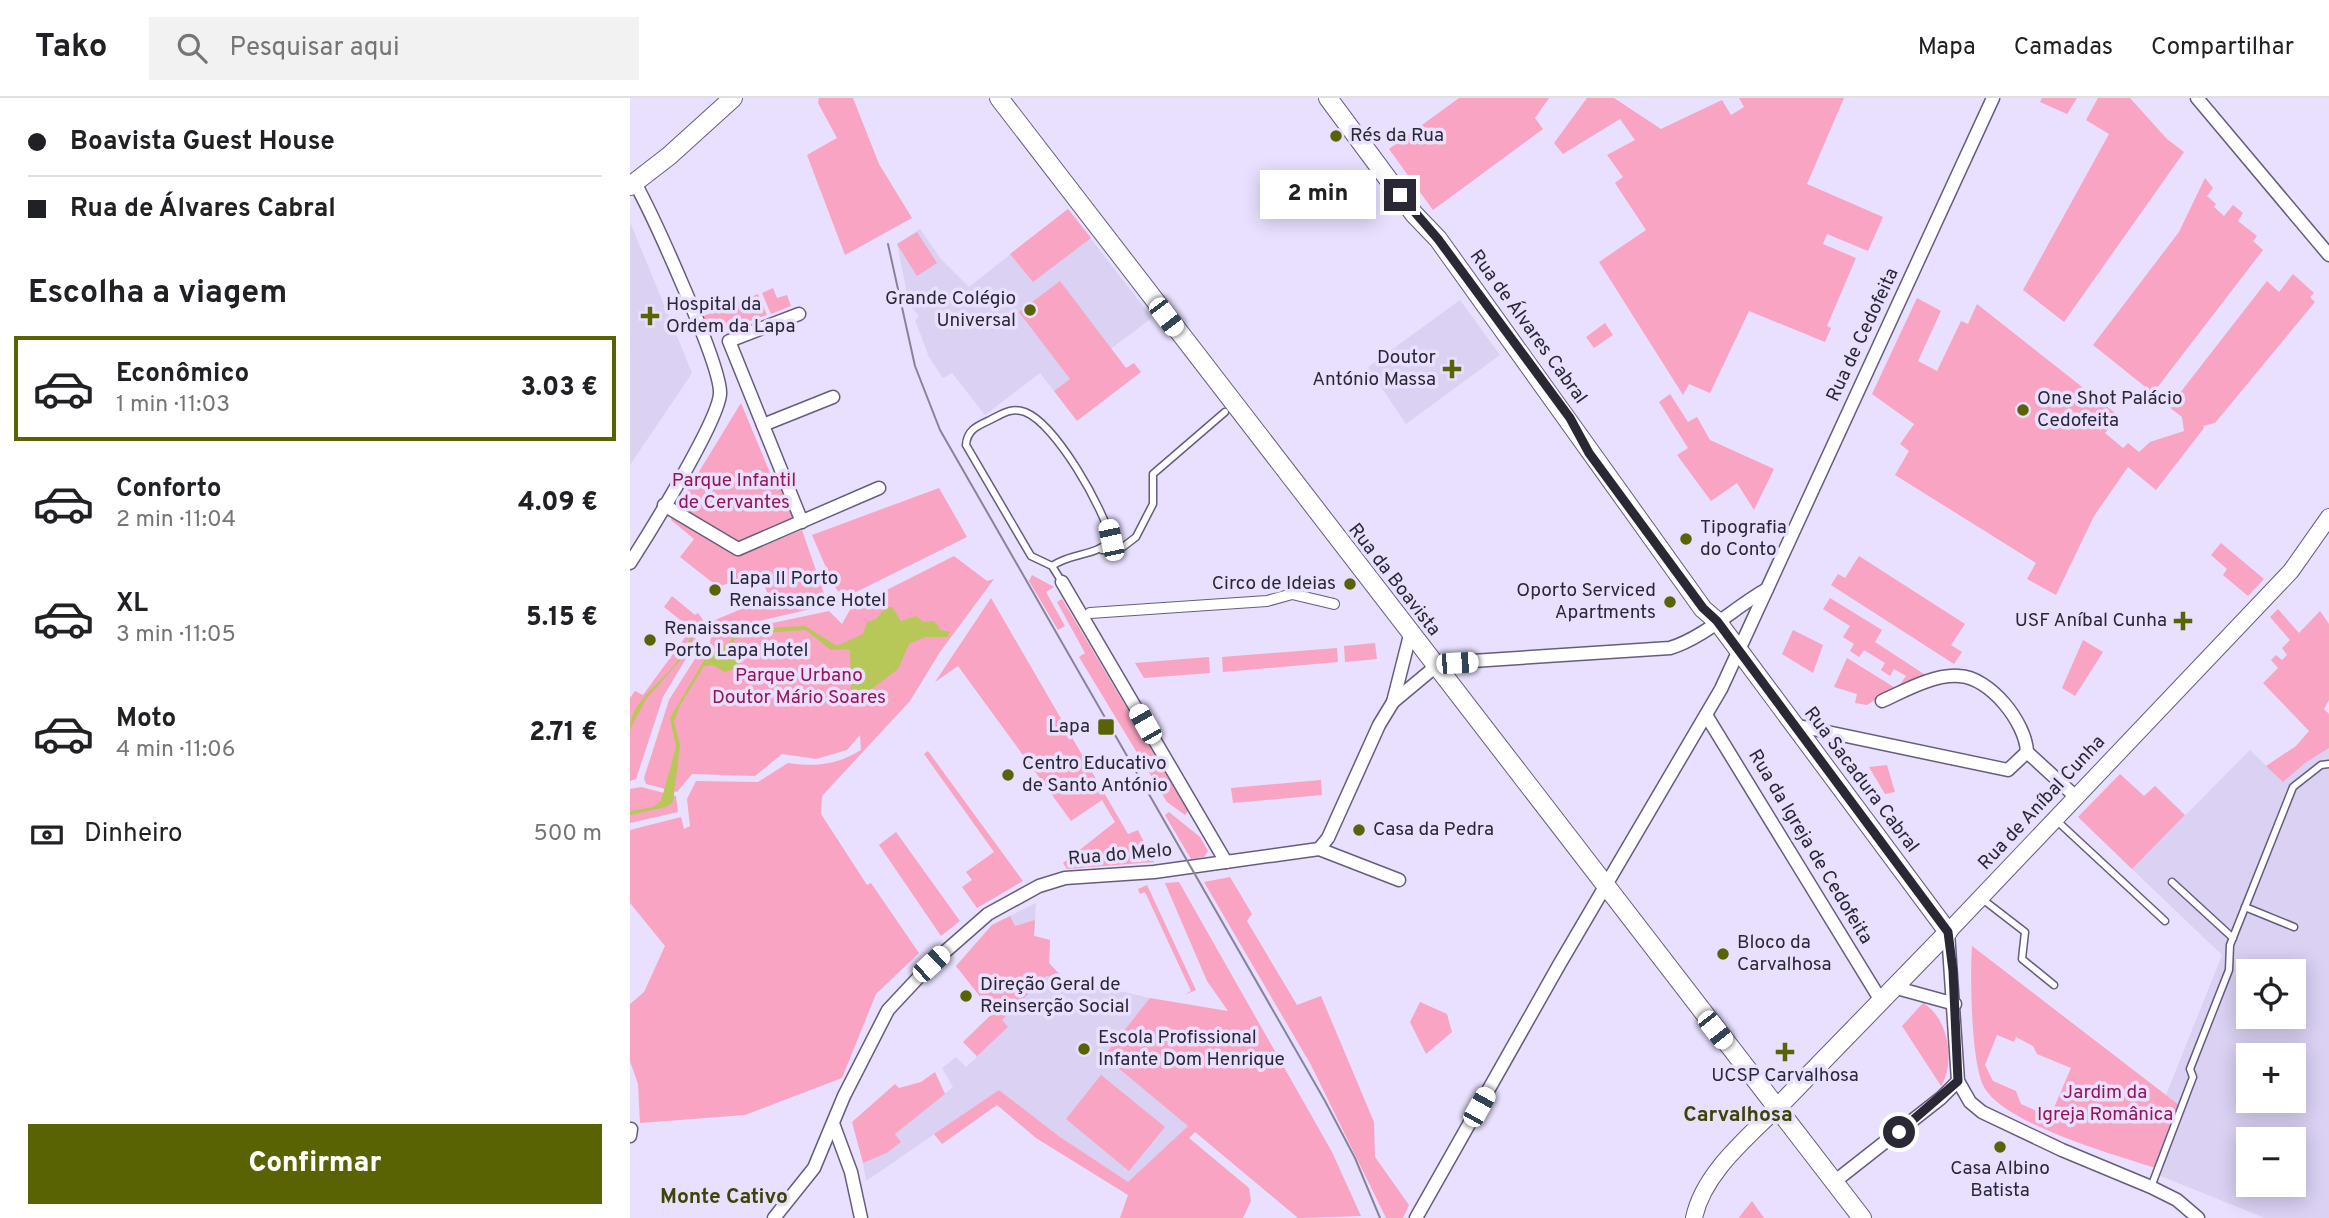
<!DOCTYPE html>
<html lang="pt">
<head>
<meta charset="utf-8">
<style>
  :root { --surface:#fff; --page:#f2f2f2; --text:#202124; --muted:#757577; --line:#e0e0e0; --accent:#596303 }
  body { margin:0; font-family:Overpass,sans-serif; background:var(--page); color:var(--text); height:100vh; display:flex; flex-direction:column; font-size:26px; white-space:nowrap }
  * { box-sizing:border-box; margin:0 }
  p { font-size:23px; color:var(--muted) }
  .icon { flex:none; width:38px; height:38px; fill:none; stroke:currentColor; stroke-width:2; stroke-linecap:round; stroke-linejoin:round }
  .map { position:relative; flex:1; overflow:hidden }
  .panel { display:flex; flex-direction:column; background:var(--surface); width:630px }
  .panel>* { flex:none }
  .hud { display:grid; align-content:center; height:154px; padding:0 28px; background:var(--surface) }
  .fabs { position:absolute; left:1606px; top:861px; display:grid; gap:14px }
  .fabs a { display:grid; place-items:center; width:70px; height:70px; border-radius:0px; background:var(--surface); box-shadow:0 4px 18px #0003; font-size:35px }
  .end { position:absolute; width:32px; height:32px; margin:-16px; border:9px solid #2b2835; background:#fff; box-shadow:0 0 0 4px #fff }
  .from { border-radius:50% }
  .bubble { position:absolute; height:49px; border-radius:0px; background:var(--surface); box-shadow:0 4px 18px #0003; font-size:23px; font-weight:800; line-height:49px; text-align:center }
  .car { position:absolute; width:21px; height:42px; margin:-21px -10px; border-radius:9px; box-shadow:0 0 5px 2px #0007; background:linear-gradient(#fff 24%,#345 0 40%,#fff 0 76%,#345 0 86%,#fff 0) }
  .hud b { display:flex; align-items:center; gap:24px; height:66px; font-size:26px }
  .hud b+b { border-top:2px solid var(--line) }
  .hud i { width:18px; height:18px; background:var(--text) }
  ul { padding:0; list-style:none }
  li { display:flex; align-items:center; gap:21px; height:105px; margin:0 14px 10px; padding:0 14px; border:4px solid transparent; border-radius:0px }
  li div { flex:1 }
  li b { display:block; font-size:26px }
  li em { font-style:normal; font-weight:800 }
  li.current { border-color:var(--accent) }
  li>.icon { width:63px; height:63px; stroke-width:1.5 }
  h2 { padding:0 28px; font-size:32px; line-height:84px }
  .pay { display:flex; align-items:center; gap:18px; height:77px; padding:0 28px; font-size:26px }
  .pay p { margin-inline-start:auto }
  .button { display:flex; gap:14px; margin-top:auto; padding:14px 28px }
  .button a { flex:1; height:80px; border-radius:0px; background:var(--accent); color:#fff; font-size:28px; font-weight:800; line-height:80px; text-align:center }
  header { display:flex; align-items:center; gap:42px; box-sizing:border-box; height:98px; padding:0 35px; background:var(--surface); border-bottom:2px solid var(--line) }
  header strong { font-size:33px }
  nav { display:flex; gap:38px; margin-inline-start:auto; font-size:24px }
  .search { width:490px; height:63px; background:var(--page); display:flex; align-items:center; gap:18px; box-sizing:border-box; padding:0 24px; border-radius:0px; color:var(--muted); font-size:26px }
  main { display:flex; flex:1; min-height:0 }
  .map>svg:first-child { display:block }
  .built { fill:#dad1f3; fill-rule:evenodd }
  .green { fill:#f8a4c2; fill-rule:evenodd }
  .water { fill:#b7c758 }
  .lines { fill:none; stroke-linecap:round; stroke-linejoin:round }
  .service-casing { stroke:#665d7d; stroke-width:9 }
  .pedestrian-casing { stroke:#665d7d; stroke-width:12 }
  .minor-casing { stroke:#665d7d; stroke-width:15 }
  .tertiary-casing { stroke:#665d7d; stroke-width:18 }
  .secondary-casing { stroke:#665d7d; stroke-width:20 }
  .service { stroke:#fff; stroke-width:6 }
  .pedestrian { stroke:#fff; stroke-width:10 }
  .minor { stroke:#fff; stroke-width:12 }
  .tertiary { stroke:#fff; stroke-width:16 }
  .secondary { stroke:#fff; stroke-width:18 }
  .tram { stroke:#888398; stroke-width:2 }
  .route { stroke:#2b2835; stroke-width:9 }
  .poi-dot { fill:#596303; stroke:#e8e0fe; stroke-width:2.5 }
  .labels { text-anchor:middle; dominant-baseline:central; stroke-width:7; stroke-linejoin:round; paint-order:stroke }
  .poi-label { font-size:19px; fill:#2b2835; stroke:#e8e0fe; text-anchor:start }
  .street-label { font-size:19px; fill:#2b2835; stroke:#e8e0fe }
  .park-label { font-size:19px; fill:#951656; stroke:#e8e0fe }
  .neighbourhood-label { font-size:21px; font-weight:bold; fill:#3d4407; stroke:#e8e0fe }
</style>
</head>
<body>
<header>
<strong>Tako</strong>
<div class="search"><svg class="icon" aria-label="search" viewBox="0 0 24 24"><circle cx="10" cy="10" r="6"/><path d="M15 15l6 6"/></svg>Pesquisar aqui</div>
<nav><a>Mapa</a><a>Camadas</a><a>Compartilhar</a></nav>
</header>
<main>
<section class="panel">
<div class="hud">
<b><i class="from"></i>Boavista Guest House</b>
<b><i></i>Rua de Álvares Cabral</b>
</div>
<h2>Escolha a viagem</h2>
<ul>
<li class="current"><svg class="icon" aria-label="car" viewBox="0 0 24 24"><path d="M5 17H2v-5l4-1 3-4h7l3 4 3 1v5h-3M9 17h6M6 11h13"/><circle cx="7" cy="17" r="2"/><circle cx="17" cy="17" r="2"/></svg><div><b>Econômico</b><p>1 min · 11:03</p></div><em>3.03 €</em></li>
<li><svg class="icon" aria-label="car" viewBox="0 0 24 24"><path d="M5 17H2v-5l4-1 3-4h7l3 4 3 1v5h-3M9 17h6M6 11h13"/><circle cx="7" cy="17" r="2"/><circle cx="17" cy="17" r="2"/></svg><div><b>Conforto</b><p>2 min · 11:04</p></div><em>4.09 €</em></li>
<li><svg class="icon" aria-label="car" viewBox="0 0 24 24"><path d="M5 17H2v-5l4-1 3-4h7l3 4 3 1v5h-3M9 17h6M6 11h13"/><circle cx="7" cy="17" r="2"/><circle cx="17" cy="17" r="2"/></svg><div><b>XL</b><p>3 min · 11:05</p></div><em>5.15 €</em></li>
<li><svg class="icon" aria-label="car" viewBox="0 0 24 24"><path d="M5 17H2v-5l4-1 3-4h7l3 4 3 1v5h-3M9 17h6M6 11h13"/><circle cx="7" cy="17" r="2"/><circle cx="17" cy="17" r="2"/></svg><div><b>Moto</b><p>4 min · 11:06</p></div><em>2.71 €</em></li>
</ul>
<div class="pay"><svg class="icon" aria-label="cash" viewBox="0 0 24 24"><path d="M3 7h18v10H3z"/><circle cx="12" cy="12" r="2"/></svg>Dinheiro<p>500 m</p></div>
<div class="button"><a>Confirmar</a></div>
</section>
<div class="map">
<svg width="1699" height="1120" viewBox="0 0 1699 1120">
  <rect width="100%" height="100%" fill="#e8e0fe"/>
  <g class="built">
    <path d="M438,111L522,220L424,293L410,275L355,317L322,275L313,280L299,259L285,222L289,218L279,206L267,146L290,131L311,161L339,189Z"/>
    <path d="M0,124L62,275L0,367Z"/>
    <path d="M830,202L870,257L776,326L738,269Z"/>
    <path d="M1699,650V1120H1635L1523,1075L1549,1007L1536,997L1592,857L1502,771L1620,652L1653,684L1675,665ZM1619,873H1664V919H1619ZM1619,957H1664V1003H1619ZM1619,1041H1664V1087H1619Z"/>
    <path d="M406,805L404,838L420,842L419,865L433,880L520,900L558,1028L498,1085L430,1039L369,992L236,1083L233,1065L257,1055L271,1044L265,1036L323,989L312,970L326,959L336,969L347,959L333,944L363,915L326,868L362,827Z"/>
  </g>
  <g class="green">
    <path d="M189,0H223L249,66L282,120L215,157L177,57L207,40L188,5Z"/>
    <path d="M829,0H919L905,20L913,31L803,112L759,51Z"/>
    <path d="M957,0H984L1031,31L1092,2L1101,17L1114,9L1109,0H1214L1177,86L1253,119L1238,153L1197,136L1193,146L1226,160L1197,228L1201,230L1195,244L1119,213L1080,295L1059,286L1053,297L969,164L1016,132L985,85L993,79L977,57L1005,42L990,21L933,56L924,45Z"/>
    <path d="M1412,0H1447L1437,16L1410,4Z"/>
    <path d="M1468,0H1500L1537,41L1554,54L1434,224L1393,192L1479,36L1456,22Z"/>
    <path d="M1575,80L1583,90L1577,98L1586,106L1584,109L1594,118L1603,107L1613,115L1608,123L1627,138L1623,143L1633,152L1523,295L1463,247L1549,134Z"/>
    <path d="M438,111L461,140L403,184L380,156Z"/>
    <path d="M287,134L307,165L287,178L267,146Z"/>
    <path d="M1663,176L1684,195L1680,199L1685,204L1585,325L1573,328L1574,330L1526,392L1498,369L1464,418L1426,497L1397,481L1406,465L1265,377L1279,353L1270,346L1284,326L1242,296L1287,200L1311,213L1288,263L1307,273L1331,223L1338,226L1347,206L1489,318L1475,335L1493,350L1498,345L1509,354L1520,344L1554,333L1552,319L1539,309L1637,183L1649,194Z"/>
    <path d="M430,183L496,270L504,265L511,274L447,323L424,293L440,281L389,214Z"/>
    <path d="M143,190L147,200L157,197L161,208L141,216L132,195Z"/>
    <path d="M128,196L137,217L79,237L71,219Z"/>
    <path d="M975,225L983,237L964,250L956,239Z"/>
    <path d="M1040,296L1058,324L1067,319L1080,342L1144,371L1124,412L1107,385L1081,403L1047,357L1058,350L1029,304Z"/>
    <path d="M111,305L141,377L147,376L164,420L107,443L48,408Z"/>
    <path d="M309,390L337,439L214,500L204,488L182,437Z"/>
    <path d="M43,418L109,458L172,432L198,507L69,537L34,509L42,498L65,517L68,515L76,526L139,499L129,474L88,489L50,459L64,441L41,422Z"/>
    <path d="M1591,445L1634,481L1618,498L1593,477L1597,471L1581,457Z"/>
    <path d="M324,458L357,483L364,481L310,554L280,603L192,698L191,716L237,787L241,785L289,855L246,896L212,980L115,1017L10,1025L8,986L0,963V906L14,894L35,848L0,805V732L51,719L54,731L60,728L57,701L66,683L128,684L158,665C185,669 207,667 231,652L230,637L217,652L186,661L152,656L125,678L62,676L47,694L16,686L14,680L39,602L73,548L79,552L81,538L199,513L212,526L221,510Z"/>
    <path d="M1229,458L1335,526L1321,547L1332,554L1324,566L1201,487L1208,476L1215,480Z"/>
    <path d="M402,477L424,489L416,494L435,528L428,532L399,483Z"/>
    <path d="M361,500L498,736L508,732L524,764L437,771L433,765L485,724L472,702L441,723L328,568L305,584Z"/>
    <path d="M1200,500L1252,532L1245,544L1300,580L1249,599L1237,607L1225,605L1227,596L1204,589L1217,560L1267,591L1276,578L1264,571L1260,578L1251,572L1255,565L1234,552L1229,559L1220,553L1224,546L1213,539L1220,528L1193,511Z"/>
    <path d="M432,501L558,713L555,717L537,704L449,559L455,555L427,504Z"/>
    <path d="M1648,511L1669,535L1690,513L1699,526V602L1694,611L1699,616V650L1675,665L1653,684L1636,668L1666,648L1679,633L1633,585L1648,570L1641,562L1646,557L1652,562L1657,557L1652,550L1660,542L1640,519Z"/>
    <path d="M1163,532L1193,547L1183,575L1152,556Z"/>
    <path d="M59,534L67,542L33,599L6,681L0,683V600L5,593L13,597Z"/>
    <path d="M1453,542L1473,554L1445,598L1432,590Z"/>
    <path d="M745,545L747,561L715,564L714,548Z"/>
    <path d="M707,550L708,564L593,574L592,559Z"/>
    <path d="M579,559L580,575L514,580L505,565Z"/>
    <path d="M298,653L393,783L347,810L332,789L342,782L336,774L364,754L294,656Z"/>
    <path d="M1257,667L1265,694L1255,696L1239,669Z"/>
    <path d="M1490,676L1514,698L1525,688L1555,717L1502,771L1448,719Z"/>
    <path d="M691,682L692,697L603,705L601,690Z"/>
    <path d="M11,689L46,698L48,714L0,725V691Z"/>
    <path d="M539,714L570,739L578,753L574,759L561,761L535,717Z"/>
    <path d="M266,734L330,823L311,838L249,747Z"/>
    <path d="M600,779L622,816L617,823L667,907L691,898L744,1024L745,1059L779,1107L773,1120H756L681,967L574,784Z"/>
    <path d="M549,784L702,1054L731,1118L668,1120L565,1034L559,1040L619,1090L621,1103L613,1120H490L498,1097L406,1040L367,1007L312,1046L304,1036L369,992L430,1039L498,1084L558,1028L474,958L520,900L598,913L577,883L535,785Z"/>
    <path d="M517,787L566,892L554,897L561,893L515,794L510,796L508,791Z"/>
    <path d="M380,818L385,828L405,822L404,838L420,842L419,865L433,880L416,878L372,922L378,929L347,958L333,944L363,915L326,868L362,827Z"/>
    <path d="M1342,848L1549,1007L1525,1070C1486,1057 1370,1025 1353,987C1341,960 1340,879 1342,848ZM1367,937L1384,944L1386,939L1403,948L1407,956L1441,970L1420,1019L1391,1006L1386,993L1363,983L1355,967Z"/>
    <path d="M790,904L817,916L822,934L796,956L780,924Z"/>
    <path d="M1293,905C1318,919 1326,964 1311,988L1272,928Z"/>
    <path d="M305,974L315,996L265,1036L271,1044L257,1055L233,1065L222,1024L265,986L269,990L291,984Z"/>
    <path d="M471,977L535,1029L499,1073L436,1021Z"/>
    <path d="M1122,1103L1134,1120H1109L1110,1118Z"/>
  </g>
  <path class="water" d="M256,509H262L271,523L286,518L293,524L304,523L311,532L320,534L317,539H295L279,546L268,571L235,596L221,591L220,551L201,552L176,532L115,536L104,542L103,553L110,563L107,570L95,574L83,567L74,568L49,609L44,624L50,647L43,704L36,709L0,717V713L23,709L31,703L46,649L40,620L75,561L61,554L56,556L16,601L0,631C0,605 29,586 44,568C51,559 55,549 61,539L63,540L59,549L78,557L100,544L104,537L136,530L175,528L207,548L233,536L237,524L246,521Z"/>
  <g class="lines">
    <defs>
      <g id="service">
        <path d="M472,452H489L506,439L523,406V376L595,314"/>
        <path d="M422,468C442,454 465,459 481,442C474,411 426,326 395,314C381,309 372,316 360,322C347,328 337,332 336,347L401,458L422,468L432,484"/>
        <path d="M1426,722L1535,823"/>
        <path d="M1542,784L1603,840"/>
        <path d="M1351,800L1395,834L1392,861L1424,887"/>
        <path d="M1615,809L1664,829"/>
        <path d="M1521,1089L1563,979L1560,971L1599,872L1600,847L1663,689L1691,667L1699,666"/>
      </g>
      <path id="pedestrian" d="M460,515L637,503L662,496L704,506"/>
      <g id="minor">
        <path d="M1567,0L1699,157"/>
        <path d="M169,216L99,243L172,424"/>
        <path d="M133,327L203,299"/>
        <path d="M34,407L108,451L249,390"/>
        <path d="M0,465C18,437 88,324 90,296C92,268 22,116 5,85"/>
        <path d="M432,484L596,764"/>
        <path d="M1252,603C1274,593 1304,576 1329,578C1360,579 1396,625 1397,654"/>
        <path d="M763,604L805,569L827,564L1040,550C1075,539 1105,509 1137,491"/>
        <path d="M1076,617L1250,901"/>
        <path d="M1164,627L1378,672L1397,654"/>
        <path d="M1397,654L1446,699"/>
        <path d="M689,751L698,740L749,627L763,604L780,537"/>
        <path d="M689,751L769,782"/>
        <path d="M1318,834L1328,983L1340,1004L1352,1014L1432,1052L1521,1089L1547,1102L1568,1120"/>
        <path d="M1263,889L1325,906"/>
        <path d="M204,1028L221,1074L231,1120"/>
        <path d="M0,1038L1,1031"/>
        <path d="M1204,1084L1311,1000L1328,983"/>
        <path d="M144,1120L184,1070L214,998L258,912L301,866L358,816L409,788L435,780L524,774L689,751"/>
        <path d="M786,1120L929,867L1091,591L1363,0"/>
      </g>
      <g id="tertiary">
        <path d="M1318,834L1661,473L1699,419"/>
        <path d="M1064,1120C1073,1076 1116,1041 1146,1011"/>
      </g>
      <g id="secondary">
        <path d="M369,0L1232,1120"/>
        <path d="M698,0L784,116L808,141L1073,511L1087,523L1318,834L1146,1011"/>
        <path d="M0,88L39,58L103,0"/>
      </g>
    </defs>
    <use href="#service" class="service-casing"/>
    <use href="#pedestrian" class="pedestrian-casing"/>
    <use href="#minor" class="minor-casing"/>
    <use href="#tertiary" class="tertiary-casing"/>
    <use href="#secondary" class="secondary-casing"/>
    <use href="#service" class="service"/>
    <use href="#pedestrian" class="pedestrian"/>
    <use href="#minor" class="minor"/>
    <use href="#tertiary" class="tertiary"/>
    <use href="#secondary" class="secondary"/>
    <path class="tram" d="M258,146L285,268L310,332L695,1003L725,1060L750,1120"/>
  </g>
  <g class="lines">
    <path class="route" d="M770,97L808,141L940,320L959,355L1073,510L1087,523L1318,834L1323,873L1328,983L1269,1034"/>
  </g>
  <g class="poi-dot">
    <circle cx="706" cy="38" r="7"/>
    <circle cx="400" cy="212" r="7"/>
    <path d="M16.5 207.5h7v7h7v7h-7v7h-7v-7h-7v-7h7z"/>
    <path d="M818.5 260.5h7v7h7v7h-7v7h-7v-7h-7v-7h7z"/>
    <circle cx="1393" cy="312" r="7"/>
    <circle cx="1056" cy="441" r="7"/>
    <circle cx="720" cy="486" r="7"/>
    <circle cx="85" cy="492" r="7"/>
    <circle cx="1040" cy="504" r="7"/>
    <path d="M1549.5 512.5h7v7h7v7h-7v7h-7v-7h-7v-7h7z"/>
    <circle cx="20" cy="542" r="7"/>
    <rect x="467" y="620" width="18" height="18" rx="3.5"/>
    <circle cx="378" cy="677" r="7"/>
    <circle cx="729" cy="732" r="7"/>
    <circle cx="1093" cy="856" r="7"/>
    <circle cx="336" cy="898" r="7"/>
    <circle cx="454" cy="951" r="7"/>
    <path d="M1151.5 943.5h7v7h7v7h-7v7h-7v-7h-7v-7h7z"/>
    <circle cx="1370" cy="1049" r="7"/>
  </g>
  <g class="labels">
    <g class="poi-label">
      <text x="720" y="38">Rés da Rua</text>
      <text x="386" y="201" text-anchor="end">Grande Colégio<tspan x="386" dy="22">Universal</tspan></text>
      <text x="36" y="207">Hospital da<tspan x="36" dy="22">Ordem da Lapa</tspan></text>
      <text x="806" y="260" text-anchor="end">Doutor<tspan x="806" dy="22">António Massa</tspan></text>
      <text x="1407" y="301">One Shot Palácio<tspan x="1407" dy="22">Cedofeita</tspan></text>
      <text x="1070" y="430">Tipografia<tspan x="1070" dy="22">do Conto</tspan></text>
      <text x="99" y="481">Lapa II Porto<tspan x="99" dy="22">Renaissance Hotel</tspan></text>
      <text x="706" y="486" text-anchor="end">Circo de Ideias</text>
      <text x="1026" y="493" text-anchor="end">Oporto Serviced<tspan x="1026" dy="22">Apartments</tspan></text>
      <text x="1537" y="523" text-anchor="end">USF Aníbal Cunha</text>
      <text x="34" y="531">Renaissance<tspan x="34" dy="22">Porto Lapa Hotel</tspan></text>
      <text x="460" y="629" text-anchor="end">Lapa</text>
      <text x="392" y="666">Centro Educativo<tspan x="392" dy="22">de Santo António</tspan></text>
      <text x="743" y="732">Casa da Pedra</text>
      <text x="1107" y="845">Bloco da<tspan x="1107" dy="22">Carvalhosa</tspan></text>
      <text x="350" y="887">Direção Geral de<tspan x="350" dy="22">Reinserção Social</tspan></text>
      <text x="468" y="940">Escola Profissional<tspan x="468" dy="22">Infante Dom Henrique</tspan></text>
      <text x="1155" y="978" text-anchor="middle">UCSP Carvalhosa</text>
      <text x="1370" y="1071" text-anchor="middle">Casa Albino<tspan x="1370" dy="22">Batista</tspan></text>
    </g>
    <g class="street-label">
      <text transform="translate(898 229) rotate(54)">Rua de Álvares Cabral</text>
      <text transform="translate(1233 237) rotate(-65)">Rua de Cedofeita</text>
      <text transform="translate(764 482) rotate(52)">Rua da Boavista</text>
      <text transform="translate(1231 682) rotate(53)">Rua Sacadura Cabral</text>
      <text transform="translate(1412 705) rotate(-47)">Rua de Aníbal Cunha</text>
      <text transform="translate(1180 749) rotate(59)">Rua da Igreja de Cedofeita</text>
      <text transform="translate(490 757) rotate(-5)">Rua do Melo</text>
    </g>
    <g class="park-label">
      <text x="104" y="383">Parque Infantil<tspan x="104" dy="22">de Cervantes</tspan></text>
      <text x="169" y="578">Parque Urbano<tspan x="169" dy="22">Doutor Mário Soares</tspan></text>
      <text x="1475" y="995">Jardim da<tspan x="1475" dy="22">Igreja Românica</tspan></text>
    </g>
    <g class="neighbourhood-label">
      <text x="1108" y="1017">Carvalhosa</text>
      <text x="94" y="1099">Monte Cativo</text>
    </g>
  </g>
</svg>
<div class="fabs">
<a><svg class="icon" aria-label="locate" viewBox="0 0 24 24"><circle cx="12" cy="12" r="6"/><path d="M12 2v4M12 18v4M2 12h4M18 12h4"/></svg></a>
<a>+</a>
<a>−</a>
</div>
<i class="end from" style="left:1269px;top:1034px"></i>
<i class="end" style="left:770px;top:97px"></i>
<div class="bubble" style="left:630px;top:72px;width:116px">2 min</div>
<i class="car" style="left:536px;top:219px;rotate:143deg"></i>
<i class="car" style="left:481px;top:442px;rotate:348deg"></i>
<i class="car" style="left:827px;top:565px;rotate:87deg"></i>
<i class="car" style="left:515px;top:626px;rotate:330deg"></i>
<i class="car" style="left:301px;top:866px;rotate:47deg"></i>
<i class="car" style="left:1085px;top:932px;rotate:142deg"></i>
<i class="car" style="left:849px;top:1009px;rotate:29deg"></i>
</div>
</main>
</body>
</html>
